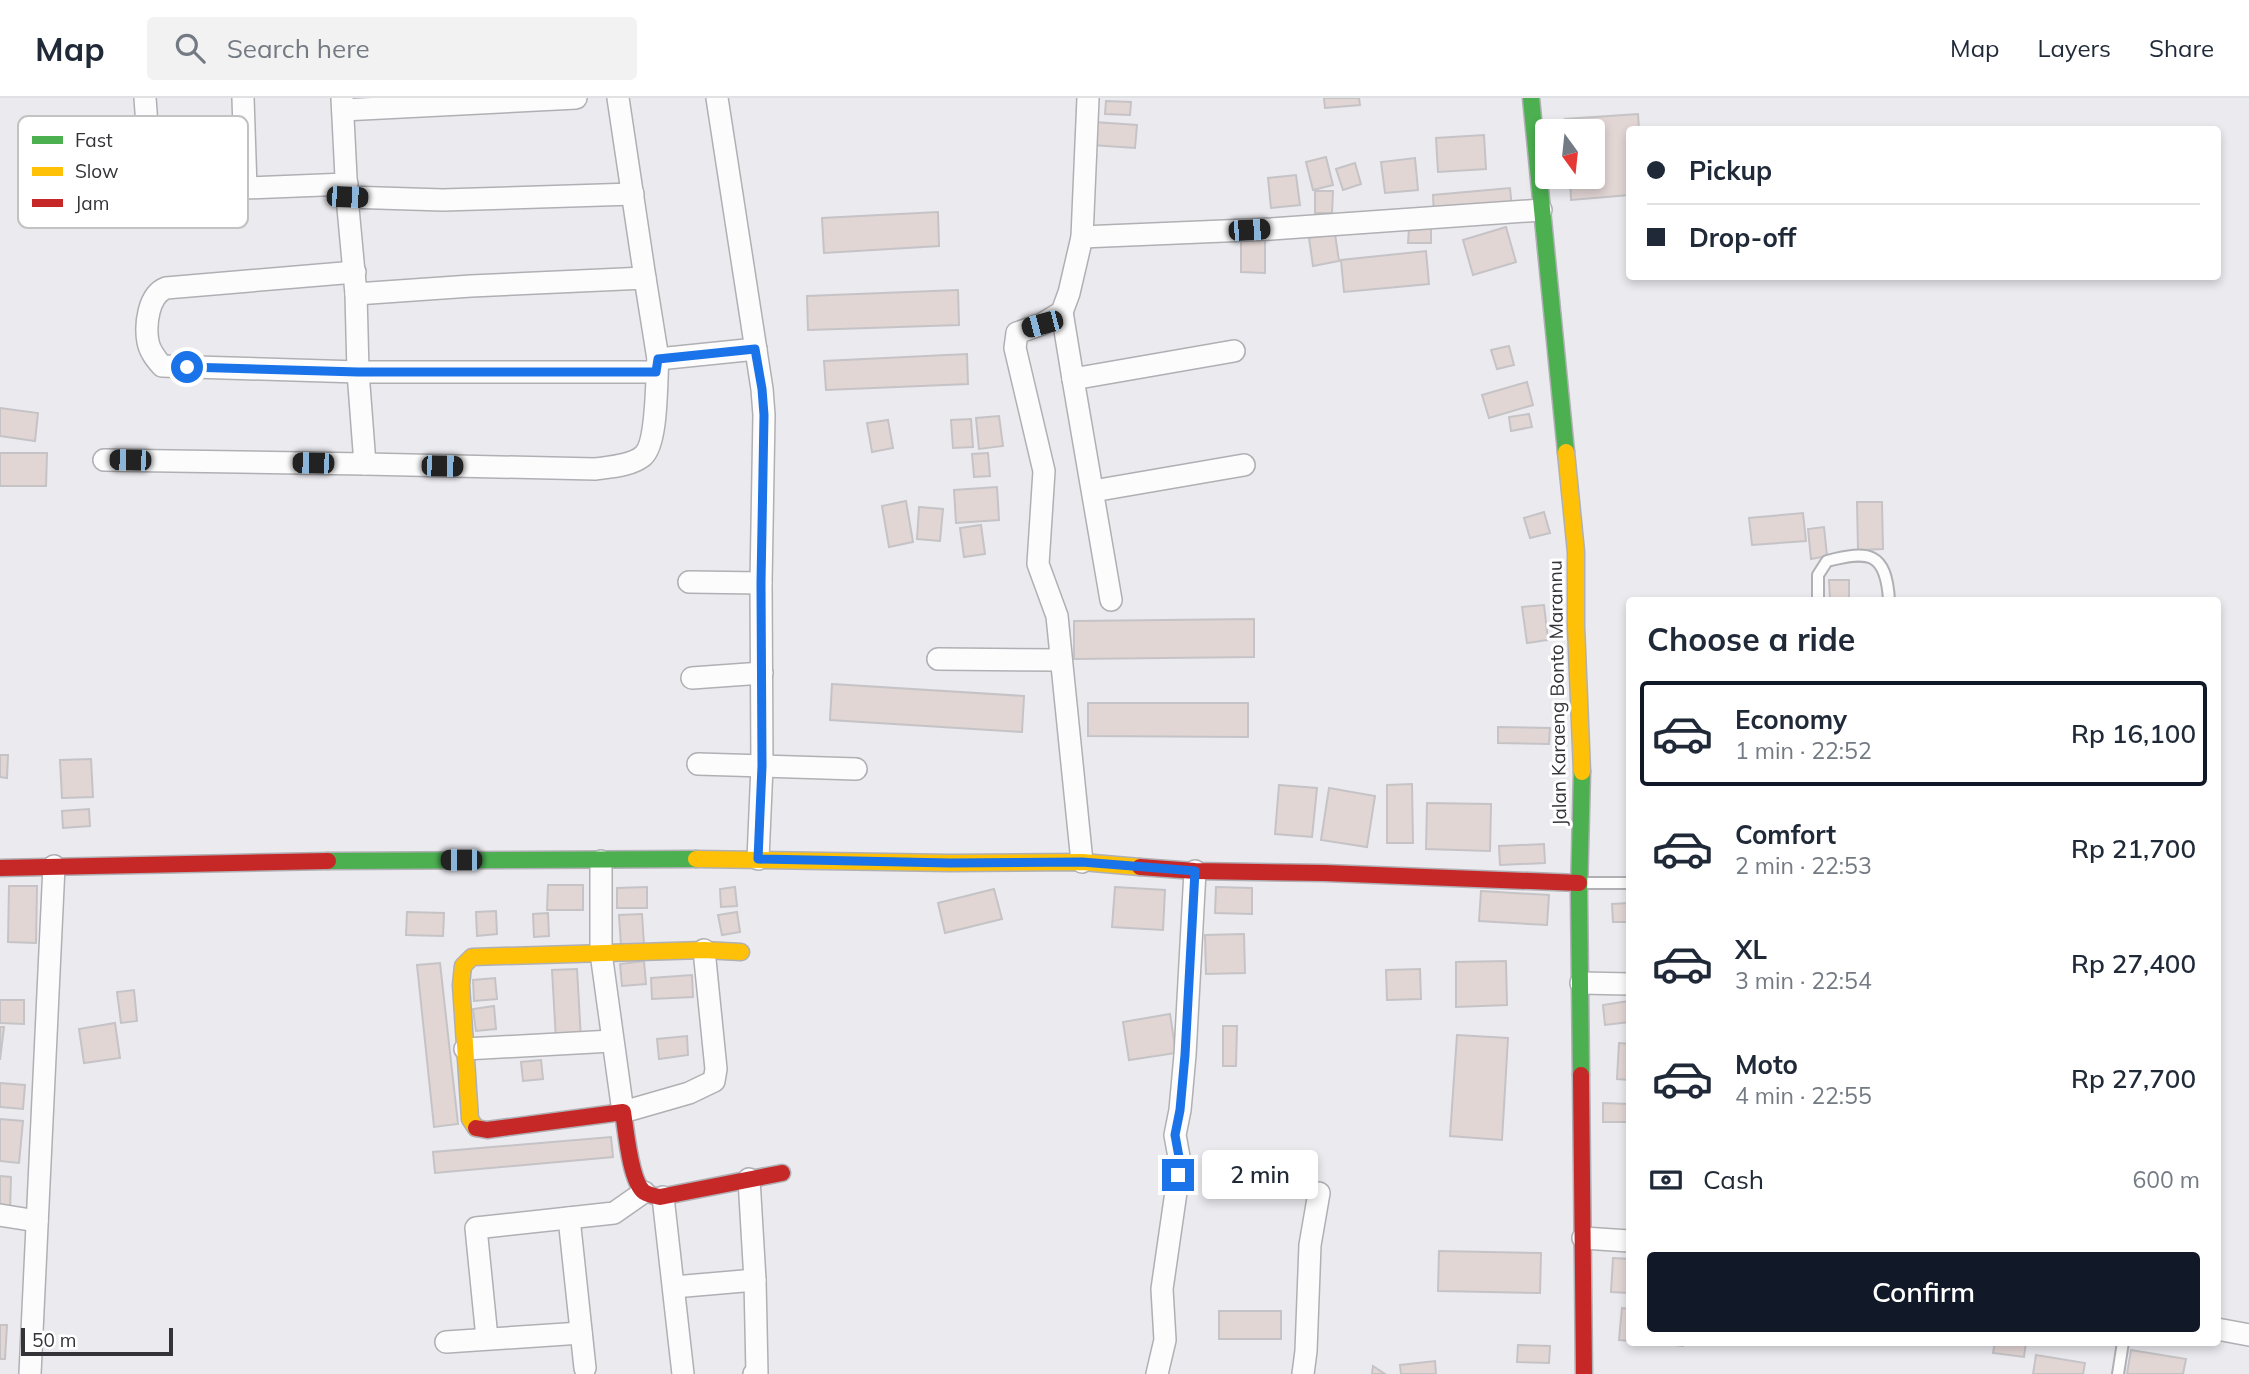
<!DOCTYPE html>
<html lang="en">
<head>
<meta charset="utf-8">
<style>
  :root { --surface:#fff; --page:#f2f2f3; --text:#1f2937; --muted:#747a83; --line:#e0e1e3; --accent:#111827 }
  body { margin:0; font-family:Mulish,sans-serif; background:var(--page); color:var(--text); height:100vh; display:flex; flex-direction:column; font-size:26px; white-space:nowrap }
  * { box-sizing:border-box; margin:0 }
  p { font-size:23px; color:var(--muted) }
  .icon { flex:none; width:38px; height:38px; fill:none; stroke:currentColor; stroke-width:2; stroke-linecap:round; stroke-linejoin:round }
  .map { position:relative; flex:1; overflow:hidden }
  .details { position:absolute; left:1626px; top:499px; width:595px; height:749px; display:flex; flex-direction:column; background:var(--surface); border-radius:7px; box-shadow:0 4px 10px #0003 }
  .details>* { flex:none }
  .hud { position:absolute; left:1626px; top:28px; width:595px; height:154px; border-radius:7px; box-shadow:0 4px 10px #0003; display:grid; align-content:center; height:154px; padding:0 21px; background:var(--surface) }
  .needle { width:46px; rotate:165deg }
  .tools { position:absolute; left:1535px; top:21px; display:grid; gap:14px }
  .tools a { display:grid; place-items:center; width:70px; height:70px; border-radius:7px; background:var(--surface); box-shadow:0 4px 10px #0003; font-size:35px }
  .scale { position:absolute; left:21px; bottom:18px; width:152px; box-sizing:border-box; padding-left:7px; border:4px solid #343438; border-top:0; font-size:19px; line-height:24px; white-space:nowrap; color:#343438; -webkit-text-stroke:5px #fff; paint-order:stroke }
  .end { position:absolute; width:32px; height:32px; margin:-16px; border:9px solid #1a73e8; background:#fff; box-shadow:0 0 0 4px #fff }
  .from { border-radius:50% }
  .bubble { position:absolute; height:49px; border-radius:7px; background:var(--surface); box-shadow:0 4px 10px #0003; font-size:23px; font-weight:600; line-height:49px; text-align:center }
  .car { position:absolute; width:21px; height:42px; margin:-21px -10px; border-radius:9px; box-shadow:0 0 5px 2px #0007; background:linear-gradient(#222 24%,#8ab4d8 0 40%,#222 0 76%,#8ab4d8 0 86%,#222 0) }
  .hud b { display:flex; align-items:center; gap:24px; height:66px; font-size:26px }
  .hud b+b { border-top:2px solid var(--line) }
  .hud i { width:18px; height:18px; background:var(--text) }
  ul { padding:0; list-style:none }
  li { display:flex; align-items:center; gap:21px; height:105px; margin:0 14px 10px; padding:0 7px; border:4px solid transparent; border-radius:7px }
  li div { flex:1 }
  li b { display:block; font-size:26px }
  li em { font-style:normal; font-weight:600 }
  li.current { border-color:var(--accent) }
  li>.icon { width:63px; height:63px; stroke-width:1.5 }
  h2 { padding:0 21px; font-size:32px; line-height:84px }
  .pay { display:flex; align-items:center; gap:18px; height:77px; padding:0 21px; font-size:26px }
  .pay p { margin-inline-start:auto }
  .action { display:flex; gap:14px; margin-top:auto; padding:14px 21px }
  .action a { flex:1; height:80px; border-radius:7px; background:var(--accent); color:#fff; font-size:28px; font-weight:600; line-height:80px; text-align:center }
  header { display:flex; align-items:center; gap:42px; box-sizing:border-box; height:98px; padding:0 35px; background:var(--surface); border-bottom:2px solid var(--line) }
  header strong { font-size:33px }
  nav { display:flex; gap:38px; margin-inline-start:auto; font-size:24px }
  .search { width:490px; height:63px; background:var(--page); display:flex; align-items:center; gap:18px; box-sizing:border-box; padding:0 24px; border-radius:7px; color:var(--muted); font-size:26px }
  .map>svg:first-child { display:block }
  .building { fill:#e2d6d5; stroke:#c5c3c5; stroke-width:2 }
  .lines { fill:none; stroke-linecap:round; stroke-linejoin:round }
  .lane-casing { stroke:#b0b0b4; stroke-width:14 }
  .street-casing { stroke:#b0b0b4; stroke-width:24 }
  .fast-casing { stroke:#b0b0b4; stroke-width:19 }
  .slow-casing { stroke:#b0b0b4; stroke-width:19 }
  .jam-casing { stroke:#b0b0b4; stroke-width:19 }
  .lane { stroke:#fcfcfd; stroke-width:10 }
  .street { stroke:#fcfcfd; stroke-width:21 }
  .fast { stroke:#4caf50; stroke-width:16 }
  .slow { stroke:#ffc107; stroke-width:16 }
  .jam { stroke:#c62828; stroke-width:16 }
  .route { stroke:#1a73e8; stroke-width:9 }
  .labels { text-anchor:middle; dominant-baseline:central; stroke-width:6; stroke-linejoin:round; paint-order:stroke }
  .street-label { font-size:19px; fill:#343438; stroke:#fff }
  .key { fill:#fff; stroke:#c2c2c3; stroke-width:2 }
  .key-label { font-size:19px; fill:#343438 }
</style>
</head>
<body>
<header>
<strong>Map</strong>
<div class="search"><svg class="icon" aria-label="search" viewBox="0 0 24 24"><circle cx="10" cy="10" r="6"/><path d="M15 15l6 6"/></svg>Search here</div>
<nav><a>Map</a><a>Layers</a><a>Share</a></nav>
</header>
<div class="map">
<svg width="2249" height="1276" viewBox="0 0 2249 1276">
  <rect width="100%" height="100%" fill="#eaeaef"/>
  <g class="building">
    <path d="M1324,0H1359L1360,7L1325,10Z"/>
    <path d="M1106,3L1131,4L1130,17L1105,16Z"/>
    <path d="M1638,16L1639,32H1629V97L1571,102L1570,79H1592V33H1566L1565,21Z"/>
    <path d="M1094,24L1137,27L1135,50L1092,47Z"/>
    <path d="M1484,37L1486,71L1438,74L1436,40Z"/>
    <path d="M1326,59L1333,87L1313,92L1306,64Z"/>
    <path d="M1415,60L1418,92L1385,95L1381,64Z"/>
    <path d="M1355,65L1361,86L1343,92L1336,71Z"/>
    <path d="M1296,77L1300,107L1271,110L1268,80Z"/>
    <path d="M1510,90L1512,110L1434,117L1433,97Z"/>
    <path d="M1315,93H1333L1332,115H1315Z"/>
    <path d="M938,114L939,148L824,155L822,120Z"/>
    <path d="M1506,129L1516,164L1473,177L1463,142Z"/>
    <path d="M1409,130H1431V145H1408Z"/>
    <path d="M1335,136L1339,163L1313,168L1309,140Z"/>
    <path d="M1241,140H1265V175L1241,174Z"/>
    <path d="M1426,153L1429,186L1344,194L1341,162Z"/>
    <path d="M958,192L959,227L808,232L807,198Z"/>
    <path d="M1509,248L1514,267L1497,271L1491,252Z"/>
    <path d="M967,256L968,286L826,292L824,263Z"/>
    <path d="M1527,284L1533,307L1489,320L1482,297Z"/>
    <path d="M0,310L38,315L35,343L0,338Z"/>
    <path d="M1529,316L1532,329L1511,333L1509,319Z"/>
    <path d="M999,318L1003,348L979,351L976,320Z"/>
    <path d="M971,321L973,349L953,350L951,322Z"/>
    <path d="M888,322L893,350L872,354L867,325Z"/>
    <path d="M0,355H47L46,388H0Z"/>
    <path d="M988,355L990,378L974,379L972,356Z"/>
    <path d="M997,389L999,422L956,425L954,392Z"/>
    <path d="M906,403L913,444L889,449L882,408Z"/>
    <path d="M1857,404H1882L1883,451L1858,452Z"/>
    <path d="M919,409L943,411L940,443L917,441Z"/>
    <path d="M1544,414L1550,435L1530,440L1524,420Z"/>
    <path d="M1803,415L1806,443L1752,447L1749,420Z"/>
    <path d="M981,427L985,456L964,459L960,430Z"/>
    <path d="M1824,429L1827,458L1811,461L1808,431Z"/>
    <path d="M1829,482H1849V501L1830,502Z"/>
    <path d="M1544,507L1548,542L1527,545L1522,509Z"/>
    <path d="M1254,521V559L1074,561V523Z"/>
    <path d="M832,586L1024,598L1022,634L830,622Z"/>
    <path d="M1088,605H1248V639L1088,638Z"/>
    <path d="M1498,629L1550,630L1549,646L1498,645Z"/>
    <path d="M0,657H8L7,680L0,679Z"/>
    <path d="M91,661L93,699L62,700L60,662Z"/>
    <path d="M1412,686L1413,745H1387V687Z"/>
    <path d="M1279,687L1317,690L1312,739L1275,736Z"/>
    <path d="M1329,690L1375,698L1367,749L1321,742Z"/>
    <path d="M1427,705L1491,706L1490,753L1426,751Z"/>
    <path d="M89,711L90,728L63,730L62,713Z"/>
    <path d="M1544,746L1545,765L1500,767L1499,748Z"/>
    <path d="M548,787H583V812H547Z"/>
    <path d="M9,788H37L36,845L8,844Z"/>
    <path d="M647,789V810H617V790Z"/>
    <path d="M735,789L737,808L721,809L720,791Z"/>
    <path d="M1115,789L1165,792L1163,832L1112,829Z"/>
    <path d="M1216,789L1252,790V816L1215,815Z"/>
    <path d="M994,791L1002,821L945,835L938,805Z"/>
    <path d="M1481,793L1549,797L1547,827L1479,823Z"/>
    <path d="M1629,805V824H1613L1612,806Z"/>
    <path d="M496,813L497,836L477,838L476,814Z"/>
    <path d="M407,814L444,815L443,838L406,837Z"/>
    <path d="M737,814L740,834L722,837L718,817Z"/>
    <path d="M548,815L549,838L534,839L533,816Z"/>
    <path d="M642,816L644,847L621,848L619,817Z"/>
    <path d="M1244,836L1245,875L1206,876L1205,837Z"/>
    <path d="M644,863L646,886L622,888L620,866Z"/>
    <path d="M1506,863L1507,907L1456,909V864Z"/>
    <path d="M440,865L458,1026L434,1029L417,867Z"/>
    <path d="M577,871L581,941L556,942L552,872Z"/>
    <path d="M1420,871L1421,901L1387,902L1386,872Z"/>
    <path d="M692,877L693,899L652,901L651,880Z"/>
    <path d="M495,880L497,901L474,903L473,882Z"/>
    <path d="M134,892L137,923L121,925L117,894Z"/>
    <path d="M0,902H24V926L0,925Z"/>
    <path d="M1629,903V924L1605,927L1603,907Z"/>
    <path d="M494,908L496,931L476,933L473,911Z"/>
    <path d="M1170,916L1176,955L1129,962L1123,924Z"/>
    <path d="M115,925L120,960L84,965L79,931Z"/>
    <path d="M1223,928H1237L1236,968H1223Z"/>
    <path d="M0,929H4L0,962Z"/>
    <path d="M1457,937L1508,940L1502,1042L1450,1038Z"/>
    <path d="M687,938L688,957L659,961L657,941Z"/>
    <path d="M1619,945L1629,946V982L1617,981Z"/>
    <path d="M541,962L543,981L523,983L521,964Z"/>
    <path d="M0,985L25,987L23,1011L0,1009Z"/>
    <path d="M1603,1005L1629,1006V1024H1603Z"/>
    <path d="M0,1021L23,1023L19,1065L0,1063Z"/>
    <path d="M611,1039L613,1059L435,1075L433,1054Z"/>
    <path d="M1238,1065L1293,1067L1291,1100L1237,1098Z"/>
    <path d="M0,1078L11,1079L10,1112L0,1111Z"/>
    <path d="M1439,1153L1541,1155L1540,1195L1438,1193Z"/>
    <path d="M1613,1160L1629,1161V1195L1611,1194Z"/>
    <path d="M1622,1210L1629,1211V1243L1619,1242Z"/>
    <rect x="1219" y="1213" width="62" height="28"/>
    <path d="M0,1227H7L5,1261H0Z"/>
    <path d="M1644,1244H1683V1248Z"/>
    <path d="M1995,1244H2026L2024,1259L1993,1255Z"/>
    <path d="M1518,1247L1550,1248L1549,1265L1517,1264Z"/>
    <path d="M2131,1252L2186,1261L2183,1276H2127Z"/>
    <path d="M2036,1257L2085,1265L2083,1276H2033Z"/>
    <path d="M1435,1263L1436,1276H1401L1400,1267Z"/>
    <path d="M1373,1268L1385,1276H1372Z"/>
  </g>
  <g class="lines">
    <defs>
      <g id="lane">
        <path d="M1818,502V477L1827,463C1869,452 1886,454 1889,502"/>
        <path d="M1582,785H1629"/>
        <path d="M2118,1276L2123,1244"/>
      </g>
      <g id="street">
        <path d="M145,0L152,96"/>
        <path d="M243,0L246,90"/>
        <path d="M342,0L347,99L356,196L471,188L645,180L658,261"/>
        <path d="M618,0L645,180"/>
        <path d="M717,0L762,291L764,317L761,485L762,668L758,761"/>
        <path d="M343,12L576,0"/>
        <path d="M122,99L246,90L347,86"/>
        <path d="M347,99L443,102L633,96"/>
        <path d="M1082,139L1271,131L1541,112"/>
        <path d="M355,174L166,190C148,197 145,227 148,244C150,254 156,261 162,268L358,274H656"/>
        <path d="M1062,214L1073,281L1234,253"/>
        <path d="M1073,281L1111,502"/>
        <path d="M104,362L365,366L358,274L356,196"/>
        <path d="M365,366L595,371C609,369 631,368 643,358C658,345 656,282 658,261L756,251"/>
        <path d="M1093,393L1244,367"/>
        <path d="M689,484L761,485"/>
        <path d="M938,561L1061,562"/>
        <path d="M692,580L762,575"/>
        <path d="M698,666L856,671"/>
        <path d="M601,763V855L623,1014L689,995L714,983L716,971L704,852"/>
        <path d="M1082,764L1057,518L1038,466L1044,373L1015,250L1017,235L1042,226L1062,214L1069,195L1082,139L1088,0"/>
        <path d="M1581,885L1629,886"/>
        <path d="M465,951L612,943"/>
        <path d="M749,1081L755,1182L757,1276H754"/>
        <path d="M663,1099L683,1276"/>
        <path d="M0,1117L37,1123"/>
        <path d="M569,1120L585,1270"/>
        <path d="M1583,1140L1629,1143"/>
        <path d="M674,1189L755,1182"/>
        <path d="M2217,1231L2249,1237"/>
        <path d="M487,1240L476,1130L614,1115L644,1094"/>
        <path d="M446,1244L581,1235"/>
        <path d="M30,1276L54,768"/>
        <path d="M1157,1276L1165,1242L1162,1191L1176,1094L1179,1059L1175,1037L1180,1012L1185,957L1195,773"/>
        <path d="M1303,1276L1306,1253L1310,1147L1319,1095"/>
      </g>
      <g id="fast">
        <path d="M1531,0L1566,354"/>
        <path d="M328,763L696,761"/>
        <path d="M1581,977L1579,795L1582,674"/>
      </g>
      <g id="slow">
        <path d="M1566,354L1576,454V528L1582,674"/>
        <path d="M696,761L950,765L1082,764L1140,769"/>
        <path d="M476,1030L470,1021L461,887L463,868L472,859L704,852L741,854"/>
      </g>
      <g id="jam">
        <path d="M1140,769L1195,773L1325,775L1579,785"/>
        <path d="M0,770L328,763"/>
        <path d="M1581,977L1584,1276"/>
        <path d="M476,1030L487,1032L623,1014C626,1032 630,1083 644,1094C649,1097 655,1098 660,1099L782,1075"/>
      </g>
    </defs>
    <use href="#lane" class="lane-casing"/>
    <use href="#street" class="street-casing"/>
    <use href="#fast" class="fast-casing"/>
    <use href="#slow" class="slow-casing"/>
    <use href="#jam" class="jam-casing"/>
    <use href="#lane" class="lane"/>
    <use href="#street" class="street"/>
    <use href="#fast" class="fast"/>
    <use href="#slow" class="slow"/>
    <use href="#jam" class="jam"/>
  </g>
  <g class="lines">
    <path class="route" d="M187,269L358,274H656L658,261L755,251L762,291L764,317L761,485L762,668L758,761L950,765L1082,764L1195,773L1185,957L1180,1012L1175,1037L1179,1059L1178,1077"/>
  </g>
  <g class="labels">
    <g class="street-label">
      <text transform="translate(1557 595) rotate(-91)">Jalan Karaeng Bonto Marannu</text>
    </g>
  </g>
  <rect x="18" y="18" width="230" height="112" rx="10" class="key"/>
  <rect x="32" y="38" width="31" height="8" fill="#4caf50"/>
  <rect x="32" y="69" width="31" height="9" fill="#ffc107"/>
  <rect x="32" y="101" width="31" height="8" fill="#c62828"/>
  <g class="key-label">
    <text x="75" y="49">Fast</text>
    <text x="75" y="80">Slow</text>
    <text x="75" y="112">Jam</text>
  </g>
</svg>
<div class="tools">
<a><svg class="needle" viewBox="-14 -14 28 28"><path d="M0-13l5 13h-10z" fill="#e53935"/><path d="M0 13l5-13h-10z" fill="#747a83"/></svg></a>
</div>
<div class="scale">50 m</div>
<i class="end from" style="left:187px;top:269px"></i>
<i class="end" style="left:1178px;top:1077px"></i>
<div class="bubble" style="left:1202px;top:1052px;width:116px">2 min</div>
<i class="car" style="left:347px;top:99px;rotate:92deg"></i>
<i class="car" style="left:1249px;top:132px;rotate:87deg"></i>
<i class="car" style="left:1042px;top:226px;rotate:255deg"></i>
<i class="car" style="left:130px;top:362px;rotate:271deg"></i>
<i class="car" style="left:313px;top:365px;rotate:271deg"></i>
<i class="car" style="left:442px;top:368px;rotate:91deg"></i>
<i class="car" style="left:461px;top:762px;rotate:270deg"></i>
<div class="hud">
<b><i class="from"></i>Pickup</b>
<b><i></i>Drop-off</b>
</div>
<section class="details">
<h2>Choose a ride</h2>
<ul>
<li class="current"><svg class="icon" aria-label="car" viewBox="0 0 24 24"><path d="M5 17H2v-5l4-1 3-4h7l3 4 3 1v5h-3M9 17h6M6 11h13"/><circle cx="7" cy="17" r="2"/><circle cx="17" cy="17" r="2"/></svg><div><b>Economy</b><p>1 min · 22:52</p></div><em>Rp 16,100</em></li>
<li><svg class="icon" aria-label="car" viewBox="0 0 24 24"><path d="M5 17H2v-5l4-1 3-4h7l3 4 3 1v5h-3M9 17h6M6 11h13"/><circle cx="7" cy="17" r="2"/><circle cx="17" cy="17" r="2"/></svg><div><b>Comfort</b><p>2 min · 22:53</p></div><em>Rp 21,700</em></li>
<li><svg class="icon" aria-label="car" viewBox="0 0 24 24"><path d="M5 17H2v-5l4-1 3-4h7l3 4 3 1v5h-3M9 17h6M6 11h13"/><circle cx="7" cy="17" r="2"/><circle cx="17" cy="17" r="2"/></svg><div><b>XL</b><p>3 min · 22:54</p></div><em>Rp 27,400</em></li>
<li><svg class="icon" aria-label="car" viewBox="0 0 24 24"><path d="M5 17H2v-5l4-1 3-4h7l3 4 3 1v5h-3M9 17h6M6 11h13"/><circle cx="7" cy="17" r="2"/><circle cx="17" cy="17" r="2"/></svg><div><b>Moto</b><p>4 min · 22:55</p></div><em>Rp 27,700</em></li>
</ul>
<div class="pay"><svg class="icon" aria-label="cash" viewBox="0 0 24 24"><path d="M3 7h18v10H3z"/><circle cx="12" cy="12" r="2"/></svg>Cash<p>600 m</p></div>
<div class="action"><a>Confirm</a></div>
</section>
</div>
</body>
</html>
